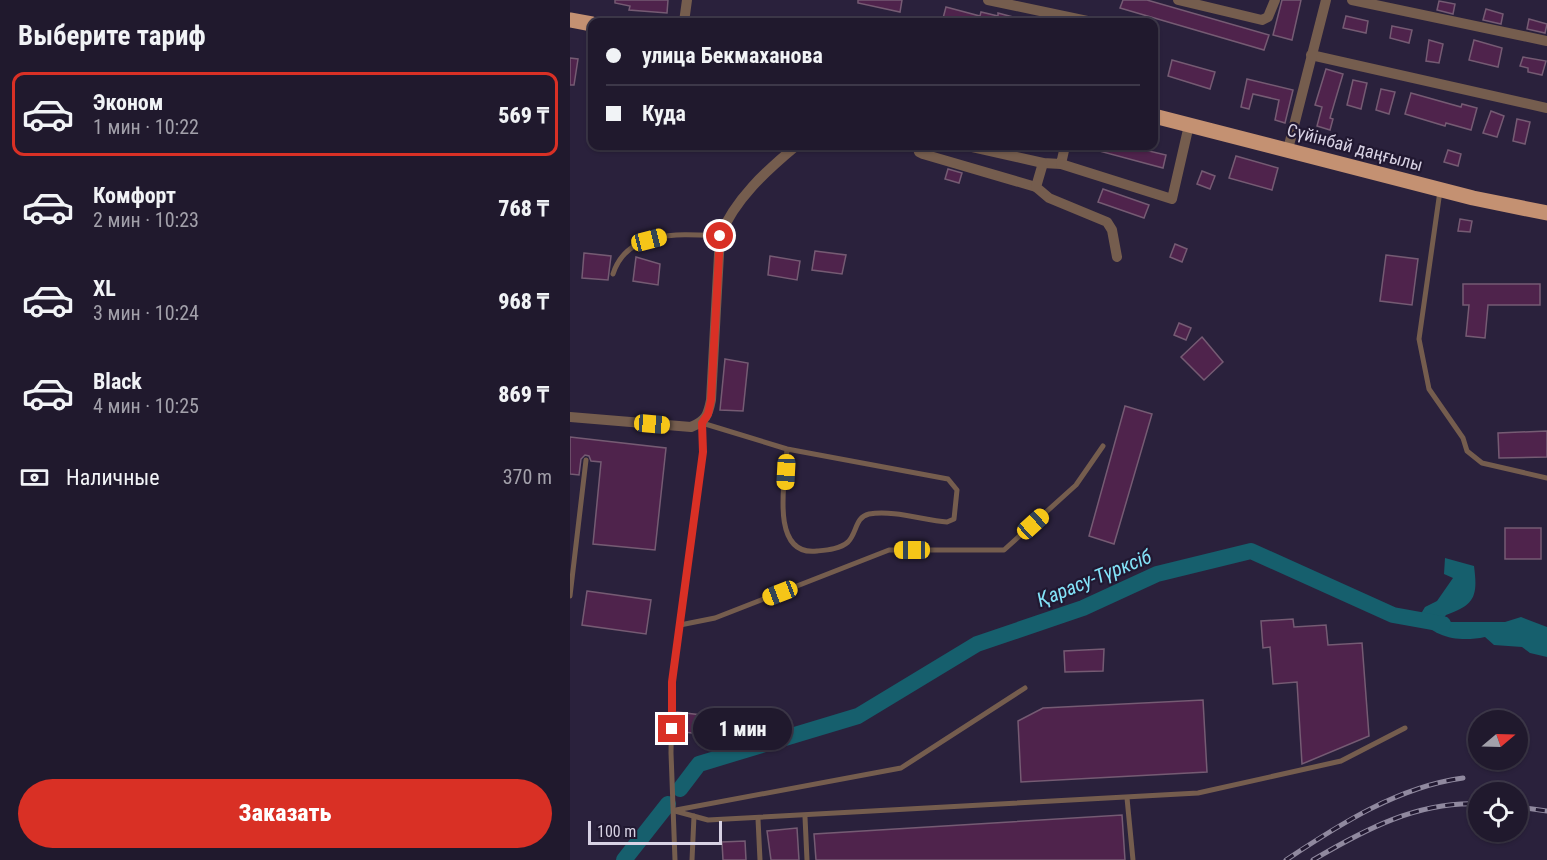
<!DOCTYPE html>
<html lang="ru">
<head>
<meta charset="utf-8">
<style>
  :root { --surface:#20192d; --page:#282235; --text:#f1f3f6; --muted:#a2a0aa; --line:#3d3849; --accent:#d93025 }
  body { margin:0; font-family:"Roboto Condensed",sans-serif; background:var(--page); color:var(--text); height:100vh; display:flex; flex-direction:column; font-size:22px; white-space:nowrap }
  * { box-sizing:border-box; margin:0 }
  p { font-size:20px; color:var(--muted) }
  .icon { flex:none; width:33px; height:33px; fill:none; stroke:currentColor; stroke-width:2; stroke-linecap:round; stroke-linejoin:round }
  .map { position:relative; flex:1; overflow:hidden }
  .details { display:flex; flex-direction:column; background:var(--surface); width:570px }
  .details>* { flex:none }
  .guide { position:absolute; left:18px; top:18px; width:570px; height:132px; border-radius:12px; box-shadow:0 2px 4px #0004,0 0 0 2px var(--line); display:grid; align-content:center; height:132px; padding:0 18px; background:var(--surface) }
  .needle { width:39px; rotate:71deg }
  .controls { position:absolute; left:898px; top:710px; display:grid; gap:12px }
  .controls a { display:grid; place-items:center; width:60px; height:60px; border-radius:50%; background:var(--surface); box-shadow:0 2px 4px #0004,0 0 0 2px var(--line); font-size:30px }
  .scale { position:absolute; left:18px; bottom:15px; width:134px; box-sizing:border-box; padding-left:6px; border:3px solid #d8d2e4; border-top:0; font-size:16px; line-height:21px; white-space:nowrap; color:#d8d2e4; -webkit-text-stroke:4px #211831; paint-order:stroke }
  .end { position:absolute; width:27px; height:27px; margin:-14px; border:8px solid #d93025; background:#fff; box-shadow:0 0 0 3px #fff }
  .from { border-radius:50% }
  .bubble { position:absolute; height:42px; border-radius:21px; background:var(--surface); box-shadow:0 2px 4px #0004,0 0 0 2px var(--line); font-size:20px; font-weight:800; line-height:42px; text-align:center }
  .car { position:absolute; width:18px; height:36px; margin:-18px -9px; border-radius:8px; box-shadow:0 0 4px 2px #0007; background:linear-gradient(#f5c518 24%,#345 0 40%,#f5c518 0 76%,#345 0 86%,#f5c518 0) }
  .guide b { display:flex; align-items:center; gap:21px; height:57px; font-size:22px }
  .guide b+b { border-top:2px solid var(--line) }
  .guide i { width:15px; height:15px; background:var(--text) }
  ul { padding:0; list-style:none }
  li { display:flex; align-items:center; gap:18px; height:84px; margin:0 12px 9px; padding:0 6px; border:3px solid transparent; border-radius:12px }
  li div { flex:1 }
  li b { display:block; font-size:22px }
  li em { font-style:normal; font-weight:800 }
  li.current { border-color:var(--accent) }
  li>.icon { width:54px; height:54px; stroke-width:1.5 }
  h2 { padding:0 18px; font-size:27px; line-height:72px }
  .pay { display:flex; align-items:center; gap:15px; height:66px; padding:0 18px; font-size:22px }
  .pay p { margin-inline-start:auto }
  .action { display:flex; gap:12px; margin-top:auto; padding:12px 18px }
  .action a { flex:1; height:69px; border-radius:36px; background:var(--accent); color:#fff; font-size:24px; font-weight:800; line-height:69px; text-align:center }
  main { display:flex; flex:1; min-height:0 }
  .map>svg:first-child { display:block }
  .water { fill:#165f6d }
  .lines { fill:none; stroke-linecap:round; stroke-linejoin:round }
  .river { stroke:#165f6d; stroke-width:16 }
  .building { fill:#4f234c; stroke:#755b73; stroke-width:1.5 }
  .lane { stroke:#755d4e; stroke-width:5 }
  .street { stroke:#755d4e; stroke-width:10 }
  .primary { stroke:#c49172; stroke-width:15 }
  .rail-casing { stroke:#90899f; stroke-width:5 }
  .rail { stroke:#211831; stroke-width:3; stroke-dasharray:9; stroke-linecap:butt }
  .route { stroke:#d93025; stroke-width:8 }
  .labels { text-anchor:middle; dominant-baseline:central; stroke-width:4.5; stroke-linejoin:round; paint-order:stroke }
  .street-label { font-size:18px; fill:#d8d2e4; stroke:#211831 }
  .water-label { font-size:20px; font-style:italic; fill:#84e4f9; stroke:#211831 }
</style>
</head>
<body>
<main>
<section class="details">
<h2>Выберите тариф</h2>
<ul>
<li class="current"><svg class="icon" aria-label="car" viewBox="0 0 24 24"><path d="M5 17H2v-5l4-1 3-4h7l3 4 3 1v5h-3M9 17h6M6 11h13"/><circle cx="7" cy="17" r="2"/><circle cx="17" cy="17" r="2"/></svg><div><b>Эконом</b><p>1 мин · 10:22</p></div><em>569 ₸</em></li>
<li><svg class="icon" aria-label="car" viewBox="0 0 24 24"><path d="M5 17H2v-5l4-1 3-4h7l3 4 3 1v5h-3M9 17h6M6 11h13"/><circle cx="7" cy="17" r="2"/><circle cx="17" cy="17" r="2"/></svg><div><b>Комфорт</b><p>2 мин · 10:23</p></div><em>768 ₸</em></li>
<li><svg class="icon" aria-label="car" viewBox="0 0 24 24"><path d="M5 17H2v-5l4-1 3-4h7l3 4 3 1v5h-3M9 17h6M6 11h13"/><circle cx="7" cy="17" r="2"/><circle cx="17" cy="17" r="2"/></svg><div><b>XL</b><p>3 мин · 10:24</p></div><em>968 ₸</em></li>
<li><svg class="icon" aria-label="car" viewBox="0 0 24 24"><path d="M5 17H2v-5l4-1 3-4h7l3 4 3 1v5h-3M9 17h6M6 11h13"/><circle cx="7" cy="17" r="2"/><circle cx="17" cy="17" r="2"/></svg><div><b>Black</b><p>4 мин · 10:25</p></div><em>869 ₸</em></li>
</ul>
<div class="pay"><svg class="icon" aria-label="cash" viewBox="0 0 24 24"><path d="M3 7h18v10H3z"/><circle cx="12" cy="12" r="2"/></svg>Наличные<p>370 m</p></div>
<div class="action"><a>Заказать</a></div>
</section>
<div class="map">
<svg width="977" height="860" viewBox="0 0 977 860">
  <rect width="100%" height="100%" fill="#2a213c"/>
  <path class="water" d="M875,558L904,566C908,596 905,605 876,615L873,619L878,622H935L951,617L977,627V657L960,653L952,647L924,645L915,637C891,642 864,639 849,617L855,607L867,601L883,578L874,574Z"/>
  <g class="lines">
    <g class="river">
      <path d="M110,789L129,764L288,716L407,644L513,608L587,574L681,551L823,615L873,624"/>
      <path d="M54,860L98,804"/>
    </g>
  </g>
  <g class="building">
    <path d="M45,0H98L97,13L59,10L60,6L45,3Z"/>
    <path d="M288,0H332L330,12L288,3Z"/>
    <path d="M553,0H577L699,35L694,50L550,8Z"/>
    <path d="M712,0H731L722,40L703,35Z"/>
    <path d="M869,1L885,4L883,14L867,10Z"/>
    <path d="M376,7L410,16L411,12L428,16V13L454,20V22H372Z"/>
    <path d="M916,9L933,14L931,24L913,20Z"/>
    <path d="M776,16L798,21L796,33L773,28Z"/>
    <path d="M959,19L977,24L975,33L957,29Z"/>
    <path d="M822,26L842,30L839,43L820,38Z"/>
    <path d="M859,40L873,44L869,63L856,61Z"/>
    <path d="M904,40L932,48L928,67L899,60Z"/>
    <path d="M953,57L976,61L972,75L958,72V68L950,66Z"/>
    <path d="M0,58L8,59L4,85H0Z"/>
    <path d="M602,60L645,72L640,89L598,76Z"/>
    <path d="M756,69L773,74L760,118L763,119L760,130L747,126L752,107L745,105Z"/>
    <path d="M677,79L723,90L715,123L705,120L709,100L683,94L679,109L671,107Z"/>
    <path d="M783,80L797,83L791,109L777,105Z"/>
    <path d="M811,89L825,92L819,114L806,110Z"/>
    <path d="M841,93L891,107L892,104L907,108L901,130L876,123L875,126L835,114Z"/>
    <path d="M921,111L934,116L927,137L913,133Z"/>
    <path d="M947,119L960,122L955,144L943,141Z"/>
    <path d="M518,146H558L596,155L593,168L518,148Z"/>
    <path d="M878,150L891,154L888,166L874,162Z"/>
    <path d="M666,156L708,168L702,190L659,178Z"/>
    <path d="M378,169L392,173L389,183L375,179Z"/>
    <path d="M632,171L645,176L640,189L627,184Z"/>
    <path d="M533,189L579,205L574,218L528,202Z"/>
    <path d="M890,219L902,221L900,232L888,231Z"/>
    <path d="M605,244L617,249L612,262L600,257Z"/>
    <path d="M245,251L276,255L272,274L242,270Z"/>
    <path d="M14,253L41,256L38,280L12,278Z"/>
    <path d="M816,255L848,259L842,305L810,301Z"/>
    <path d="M200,256L230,261L227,280L198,275Z"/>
    <path d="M66,257L90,264L88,285L63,281Z"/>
    <path d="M893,284H970V305H918L915,338L896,336L899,305H893Z"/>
    <path d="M609,323L621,328L616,340L604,335Z"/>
    <path d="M632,337L653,362L634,380L611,357Z"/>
    <path d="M155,359L178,363L173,411L150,410Z"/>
    <path d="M555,406L582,414L544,544L519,536Z"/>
    <path d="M977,431V457L929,458L928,433Z"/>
    <path d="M0,437L96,448L85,550L23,544L31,462L21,461L19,456L15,455L11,459L9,475L0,474Z"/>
    <rect x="935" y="528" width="36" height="31"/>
    <path d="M17,591L81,600L76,634L12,625Z"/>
    <path d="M723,619L724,627L756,625L758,645L792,643L799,736L732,764L727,682L703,684L700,647L693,648L691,621Z"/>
    <path d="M534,649L533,671L495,672L494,651Z"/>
    <path d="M633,700L637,772L451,782L448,721L473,708Z"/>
    <path d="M107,712L140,716L138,735L106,731Z"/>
    <path d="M552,815L555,860H246L244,834Z"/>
    <path d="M227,828L229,860H201L197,831Z"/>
    <path d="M175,841L176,860H153L152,842Z"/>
  </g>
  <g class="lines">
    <g class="lane">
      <path d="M870,191L849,339L859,389L893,438L897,451L912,463L977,478"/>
      <path d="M43,274C57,229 111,234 150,236"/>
      <path d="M0,596L16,460"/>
      <path d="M110,625L145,618L319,550H434L506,485L533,446"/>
      <path d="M557,798L563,860"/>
      <path d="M106,810L331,768L455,688"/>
      <path d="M105,811L138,820L628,793L771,761L835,728"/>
      <path d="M235,817L237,860"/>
      <path d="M188,819L190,860"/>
      <path d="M105,860L101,753L102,682L133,452L132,423L217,449L378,479L387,490L384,519L377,522C353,520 324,510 299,514C285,517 287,533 278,542C270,549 257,550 247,551C199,557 215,478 217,449"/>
      <path d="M122,860L124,816"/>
    </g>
    <g class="street">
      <path d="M418,0L522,22"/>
      <path d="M608,0L692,20L698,17L705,0"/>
      <path d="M782,0L977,41"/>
      <path d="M114,22L117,0"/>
      <path d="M741,55L977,108"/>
      <path d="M347,146L349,152L353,154L466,187"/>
      <path d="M398,146L473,163L491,164L495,146"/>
      <path d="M718,149L756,0"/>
      <path d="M473,163L466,187L479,198L537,222L542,230L547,257"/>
      <path d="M491,164L602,199L619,125"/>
      <path d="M0,417L121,427C136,421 138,415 141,400L150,236C165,199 196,171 226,146"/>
    </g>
    <g class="primary">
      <path d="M0,20L22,24"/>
      <path d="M584,116L903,198L977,213"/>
    </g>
    <defs>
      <g id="rail">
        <path d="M948,807L977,811"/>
        <path d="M716,860C770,824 828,787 893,778"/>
        <path d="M743,860C794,830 848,801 909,804"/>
      </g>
    </defs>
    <use href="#rail" class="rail-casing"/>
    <use href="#rail" class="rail"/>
  </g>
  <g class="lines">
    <path class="route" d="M102,729V682L133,452L132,423L138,414L141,400L150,236"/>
  </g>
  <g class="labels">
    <g class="street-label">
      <text transform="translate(785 147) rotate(15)">Сүйінбай даңғылы</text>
    </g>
    <g class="water-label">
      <text transform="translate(524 578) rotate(-22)">Қарасу-Түрксіб</text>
    </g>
  </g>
</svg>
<div class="controls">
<a><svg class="needle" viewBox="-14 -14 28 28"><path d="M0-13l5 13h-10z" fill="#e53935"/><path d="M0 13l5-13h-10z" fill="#a2a0aa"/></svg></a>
<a><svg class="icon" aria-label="locate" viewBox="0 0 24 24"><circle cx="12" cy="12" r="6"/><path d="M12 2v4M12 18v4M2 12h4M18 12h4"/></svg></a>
</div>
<div class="scale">100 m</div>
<i class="end from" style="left:150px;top:236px"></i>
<i class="end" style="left:102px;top:729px"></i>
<div class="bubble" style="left:123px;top:708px;width:99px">1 мин</div>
<i class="car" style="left:79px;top:240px;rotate:76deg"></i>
<i class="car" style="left:82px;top:424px;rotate:95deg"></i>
<i class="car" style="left:216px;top:472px;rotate:183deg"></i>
<i class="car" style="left:463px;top:524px;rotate:48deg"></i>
<i class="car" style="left:342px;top:550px;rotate:270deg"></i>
<i class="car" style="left:210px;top:593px;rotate:249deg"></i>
<div class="guide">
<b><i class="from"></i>улица Бекмаханова</b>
<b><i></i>Куда</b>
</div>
</div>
</main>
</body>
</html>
